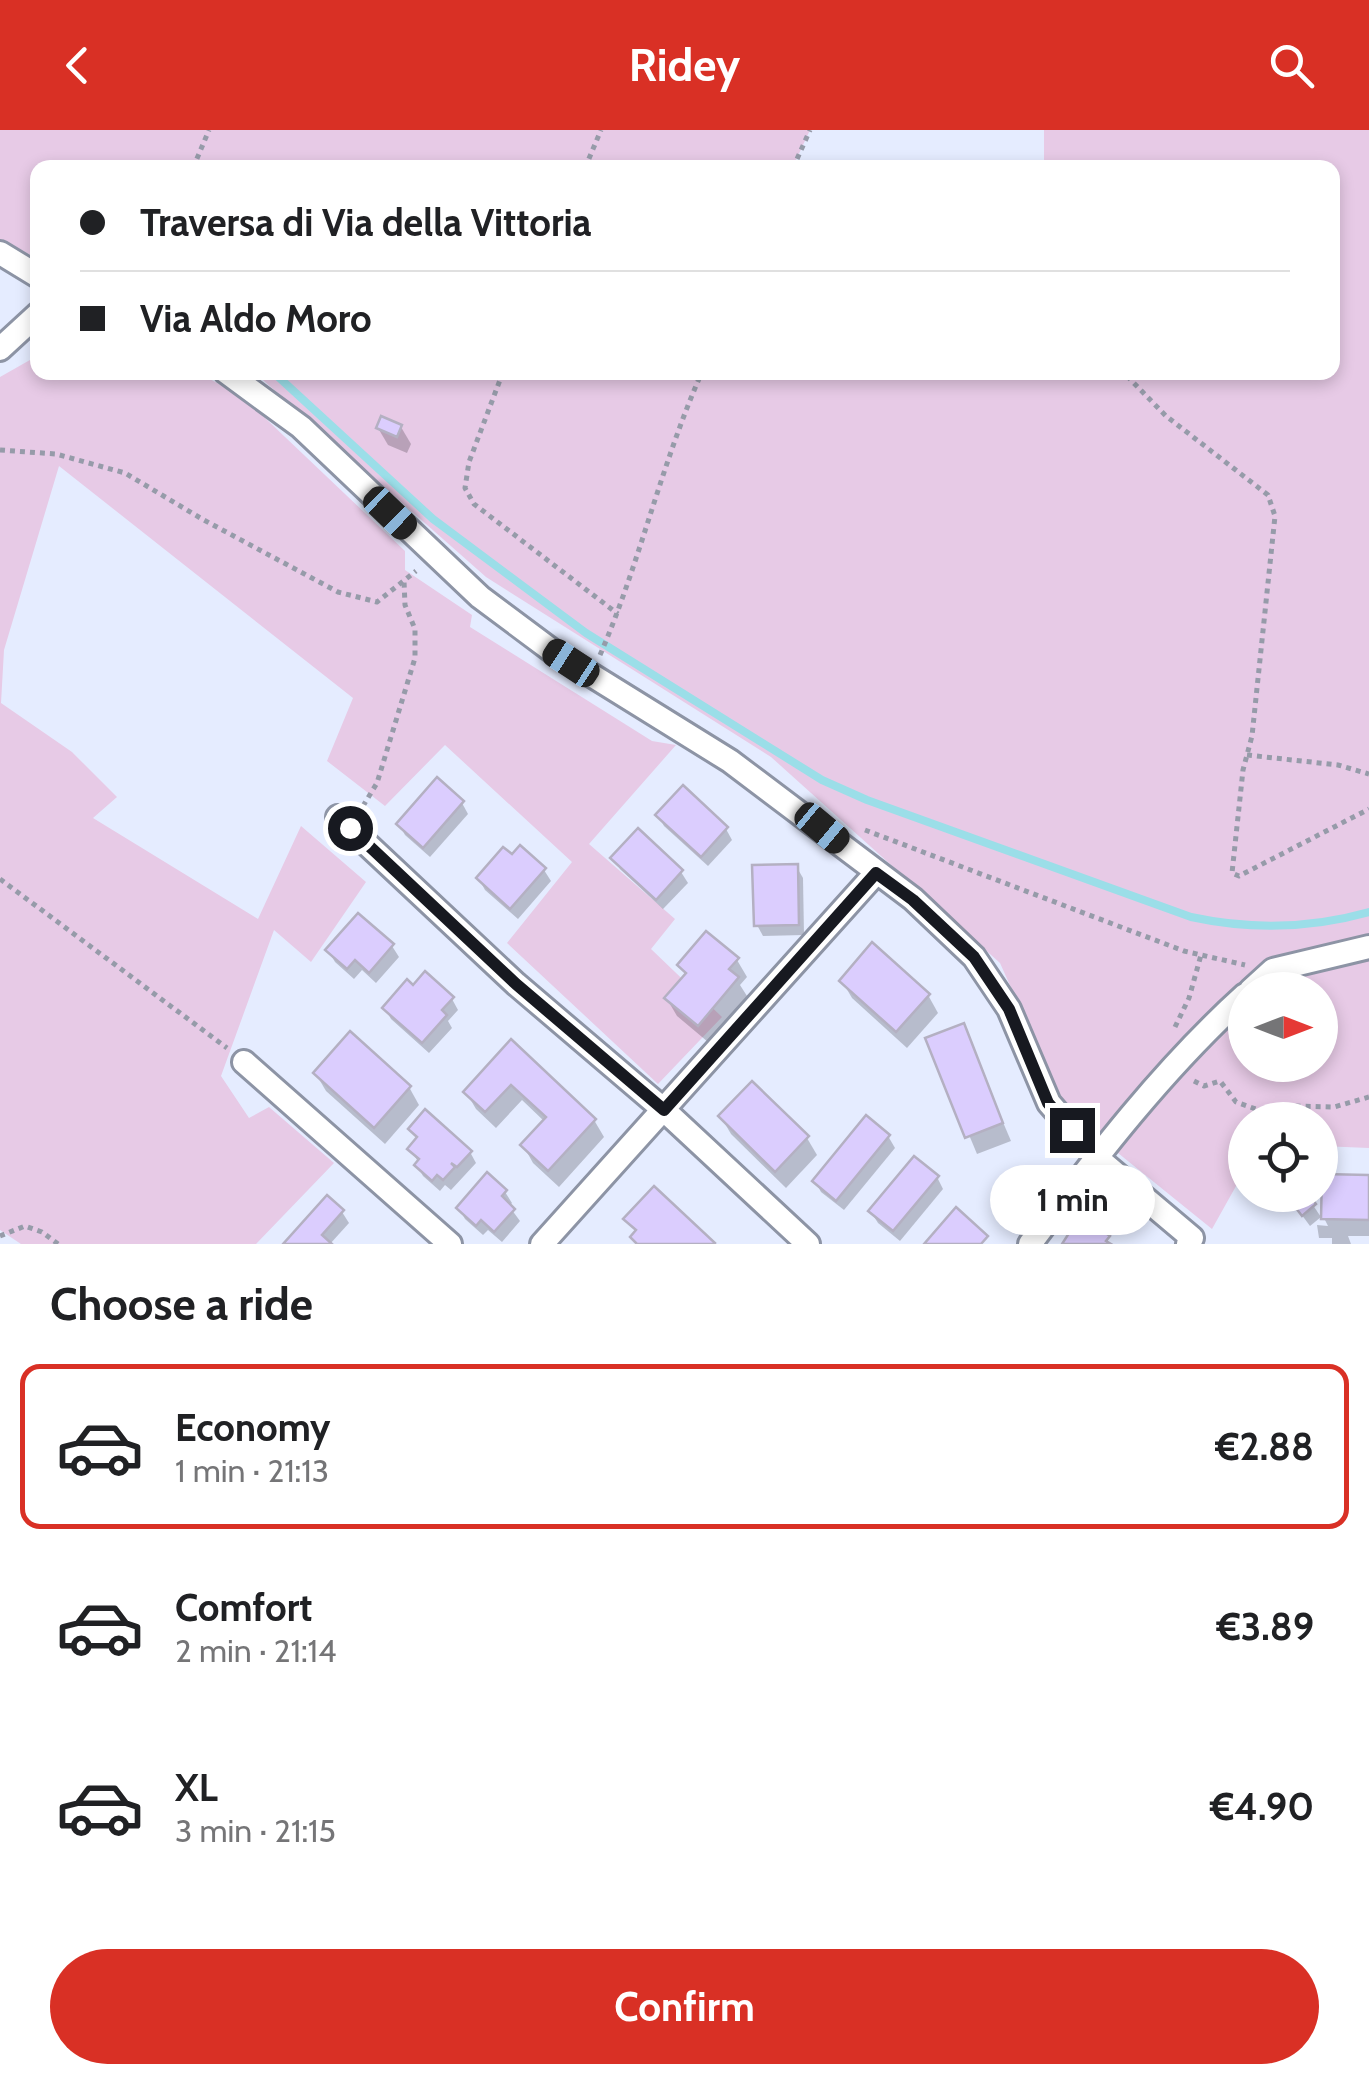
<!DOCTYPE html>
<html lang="en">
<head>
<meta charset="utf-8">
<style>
  :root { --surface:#fff; --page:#f2f2f2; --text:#202124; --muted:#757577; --line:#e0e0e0; --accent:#d93025 }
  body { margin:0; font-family:Cabin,sans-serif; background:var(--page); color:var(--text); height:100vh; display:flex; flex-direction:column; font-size:38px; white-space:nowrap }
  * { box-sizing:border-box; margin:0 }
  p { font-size:32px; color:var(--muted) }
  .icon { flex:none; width:55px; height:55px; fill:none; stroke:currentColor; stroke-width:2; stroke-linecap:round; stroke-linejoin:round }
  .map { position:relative; height:1114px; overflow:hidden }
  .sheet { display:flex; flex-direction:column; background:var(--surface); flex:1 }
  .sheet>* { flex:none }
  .top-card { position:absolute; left:30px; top:30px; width:1310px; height:220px; border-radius:20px; box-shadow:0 5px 15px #0003; display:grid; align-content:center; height:220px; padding:0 50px; background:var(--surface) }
  .needle { width:65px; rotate:90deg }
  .tools { position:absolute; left:1228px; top:842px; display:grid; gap:20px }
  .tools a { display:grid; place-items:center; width:110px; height:110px; border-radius:50%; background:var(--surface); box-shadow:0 5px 15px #0003; font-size:50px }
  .end { position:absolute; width:45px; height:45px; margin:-22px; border:12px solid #171920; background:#fff; box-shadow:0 0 0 5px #fff }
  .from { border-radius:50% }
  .bubble { position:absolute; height:70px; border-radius:35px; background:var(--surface); box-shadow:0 5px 15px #0003; font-size:32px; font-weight:700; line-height:70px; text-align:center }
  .car { position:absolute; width:30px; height:60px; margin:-30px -15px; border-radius:12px; box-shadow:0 0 8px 2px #0007; background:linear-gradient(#222 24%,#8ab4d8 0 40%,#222 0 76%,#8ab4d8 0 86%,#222 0) }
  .top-card b { display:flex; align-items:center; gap:35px; height:95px; font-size:38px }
  .top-card b+b { border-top:2px solid var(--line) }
  .top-card i { width:25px; height:25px; background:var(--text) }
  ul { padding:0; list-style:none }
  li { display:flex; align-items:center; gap:30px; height:165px; margin:0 20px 15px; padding:0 30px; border:5px solid transparent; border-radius:20px }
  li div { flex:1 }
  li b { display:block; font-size:38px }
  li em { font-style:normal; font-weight:700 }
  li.on { border-color:var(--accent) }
  li>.icon { width:90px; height:90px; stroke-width:1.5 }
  h2 { padding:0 50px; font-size:45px; line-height:120px }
  .action { display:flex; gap:20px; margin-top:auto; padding:20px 50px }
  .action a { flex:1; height:115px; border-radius:60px; background:var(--accent); color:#fff; font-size:40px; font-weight:700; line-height:115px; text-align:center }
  header { display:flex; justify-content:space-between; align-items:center; height:130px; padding:0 50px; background:var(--accent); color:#fff; font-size:45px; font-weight:700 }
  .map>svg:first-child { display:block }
  .green { fill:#e7cae6; fill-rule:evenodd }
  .shadow { fill:#0003 }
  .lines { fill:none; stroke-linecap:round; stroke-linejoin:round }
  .stream { stroke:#9bdee8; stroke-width:8 }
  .building { fill:#dbcdfe; stroke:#b4b0c2; stroke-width:2.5 }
  .street-casing { stroke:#8d94a5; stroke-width:28 }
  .path { stroke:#969ba9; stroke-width:5; stroke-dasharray:5 5; stroke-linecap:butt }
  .street { stroke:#fff; stroke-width:22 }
  .route { stroke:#171920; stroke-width:12 }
</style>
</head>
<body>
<header><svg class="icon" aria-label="back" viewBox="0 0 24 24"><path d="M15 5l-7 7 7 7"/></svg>Ridey<svg class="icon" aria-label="search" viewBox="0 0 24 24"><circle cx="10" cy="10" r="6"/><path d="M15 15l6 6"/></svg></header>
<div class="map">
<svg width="1369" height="1114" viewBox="0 0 1369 1114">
  <rect width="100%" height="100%" fill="#e5ecff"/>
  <g class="green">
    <path d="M0,0H810L796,30L808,38H38L37,128L0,110Z"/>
    <path d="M1044,0H1369V1018L1320,1016V990H1245V1040L1212,1099L1066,981L1000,833L771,627L486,447L255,243L1332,242V38L1044,37ZM1245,860H1320V935H1245Z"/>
    <path d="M37,226L38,242L199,243L244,268L405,421V440L472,485L470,497L652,611L676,615L589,714L675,789L651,819L722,887L658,954L507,813L572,732L445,615L385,676L327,631L353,568L59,336L4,520L1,573L72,622L117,667L93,688L258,789L301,696L366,752L311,832L274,800L221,946L249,988L269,977L334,1033L256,1114H21L0,1100V247Z"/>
  </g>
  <g class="shadow">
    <path d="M401,297L411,314L407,323L388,315L378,298Z"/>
    <path d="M462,673L468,684L430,727L405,705L399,694Z"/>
    <path d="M658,685L726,699L732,710L708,736L664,696Z"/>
    <path d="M638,702L681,742L688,753L663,779L620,739L614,728Z"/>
    <path d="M520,719L544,740L551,751L518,789L485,760L479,749L512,728Z"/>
    <path d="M796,736L803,748L804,805L763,806L757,795Z"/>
    <path d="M359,786L392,816L399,827L376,853L362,840L354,849L335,832L328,820Z"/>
    <path d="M737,830L747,847L740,855L747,866L708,912L677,886L667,869L686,846L680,835Z"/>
    <path d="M842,851L928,865L938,883L907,918L852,868Z"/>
    <path d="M414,858L452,869L458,880L448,891L452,898L429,923L391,889L385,878Z"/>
    <path d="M962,896L1011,1011L977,1024L929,909Z"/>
    <path d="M511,913L594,990L604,1007L559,1057L533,1033L523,1015L545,992L522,970L496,998L476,979L466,962Z"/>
    <path d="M316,944L409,957L419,975L385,1014L326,961Z"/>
    <path d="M721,987L807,1008L817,1025L786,1058L731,1004Z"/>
    <path d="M411,999L470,1022L476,1033L451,1060L445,1055L440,1061L423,1046L417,1035L419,1033L410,1019L418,1011Z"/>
    <path d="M888,1006L895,1018L844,1080L821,1062L815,1051Z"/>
    <path d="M937,1047L943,1059L900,1111L878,1093L871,1082Z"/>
    <path d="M1369,1047V1106H1348L1351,1114H1332V1108H1319L1317,1095L1328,1096L1324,1088Z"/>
    <path d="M505,1062L512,1073L509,1076L520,1091L502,1112L488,1100L483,1105L465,1089L459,1078Z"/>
    <path d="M1287,1065H1306L1321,1087L1310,1096Z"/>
    <path d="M342,1082L349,1093L330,1114H287Z"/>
  </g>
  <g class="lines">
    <path class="stream" d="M273,242L433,389L586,503L822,650L867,670L1191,787C1251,800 1309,799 1369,782"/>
  </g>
  <g class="building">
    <path d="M381,286L402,295L397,307L376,298Z"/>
    <path d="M437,647L464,671L423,718L396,694Z"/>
    <path d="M683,655L728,697L701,727L655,685Z"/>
    <path d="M638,698L683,740L656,770L610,728Z"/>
    <path d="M520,715L546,738L510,779L476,748L503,717L512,724Z"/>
    <path d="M798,734L799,795L754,796L752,735Z"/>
    <path d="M358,783L394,814L369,843L355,830L347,839L325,820Z"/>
    <path d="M706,801L739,828L729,839L739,847L698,896L664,868L686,843L677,835Z"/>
    <path d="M872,812L930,864L896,902L839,851Z"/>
    <path d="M425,841L454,867L442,880L447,885L422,913L382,878L407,849L413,855Z"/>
    <path d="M964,893L1003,993L965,1008L925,908Z"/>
    <path d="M350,901L411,956L374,998L313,943Z"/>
    <path d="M511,909L596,989L548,1041L520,1015L546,987L511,955L485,982L463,962Z"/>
    <path d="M752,951L809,1006L775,1042L718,986Z"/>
    <path d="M425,979L472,1021L457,1037L451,1033L455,1037L443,1050L437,1045L432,1051L414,1035L419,1029L407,1019L417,1007L408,999Z"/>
    <path d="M866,985L890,1005L836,1071L812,1051Z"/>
    <path d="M914,1026L939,1046L893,1101L868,1081Z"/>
    <path d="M487,1042L507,1060L502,1066L515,1079L494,1102L481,1090L476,1096L456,1078Z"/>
    <path d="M1322,1044L1369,1045V1090L1321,1089Z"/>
    <path d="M654,1056L715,1113L714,1114H637L630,1107L636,1100L623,1089Z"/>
    <path d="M327,1065L344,1080L322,1105L332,1114H283Z"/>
    <path d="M1286,1065H1309L1316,1074L1302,1086Z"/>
    <path d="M956,1077L988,1106L981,1114H924Z"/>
    <path d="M1080,1086L1110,1106L1106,1111L1111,1114H1062Z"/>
  </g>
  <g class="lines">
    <defs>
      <g id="street">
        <path d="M0,123L38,146"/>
        <path d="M0,219L38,184"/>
        <path d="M226,242L301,297L480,467L551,520L730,631L913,769L974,827L1009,879L1049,973L1096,1027L1192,1108L1188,1114"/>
        <path d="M338,687L516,854L664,980L808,1114"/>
        <path d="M1251,860L1273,840L1369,817"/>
        <path d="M244,932L450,1114"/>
        <path d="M542,1114L876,743"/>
        <path d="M1030,1114C1096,1027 1164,938 1245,865"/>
      </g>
    </defs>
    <use href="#street" class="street-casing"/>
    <g class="path">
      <path d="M193,38L209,0"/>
      <path d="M585,38L601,0"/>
      <path d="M793,38L810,0"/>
      <path d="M503,242L469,332L465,358L474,374L618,484"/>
      <path d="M1127,246L1166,286L1268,365L1275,386L1252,606L1243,640L1232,743L1239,746L1369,679"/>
      <path d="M0,320L56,324L125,343L202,389L338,462L377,472L416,441"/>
      <path d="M600,525C640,433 661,334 702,242"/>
      <path d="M1247,625L1338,635L1369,644"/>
      <path d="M363,676L377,653L415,528V499L405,475L404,451"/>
      <path d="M865,700L1184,821L1245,835"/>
      <path d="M0,749L227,918"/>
      <path d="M1175,897L1189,868L1201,825"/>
      <path d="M1194,951L1204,956L1220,951L1236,972L1278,987L1294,976L1334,977L1369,967"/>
      <path d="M0,1106L25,1096L42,1102L58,1114"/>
    </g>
    <use href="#street" class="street"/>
  </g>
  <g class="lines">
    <path class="route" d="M350,698L516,854L664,980L876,743L913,770L974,827L1009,879L1048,973L1072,1000"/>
  </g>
</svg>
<div class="tools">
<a><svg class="needle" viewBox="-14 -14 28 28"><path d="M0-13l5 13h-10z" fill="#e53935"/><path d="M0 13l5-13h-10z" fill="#757577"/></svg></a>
<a><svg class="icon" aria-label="locate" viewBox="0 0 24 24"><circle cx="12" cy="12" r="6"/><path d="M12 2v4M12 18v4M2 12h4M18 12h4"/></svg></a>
</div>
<i class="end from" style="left:350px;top:698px"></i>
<i class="end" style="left:1072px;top:1000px"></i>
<div class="bubble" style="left:990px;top:1035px;width:165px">1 min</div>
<i class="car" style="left:390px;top:383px;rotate:134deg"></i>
<i class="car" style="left:571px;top:533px;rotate:303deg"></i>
<i class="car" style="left:822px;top:698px;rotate:130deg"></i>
<div class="top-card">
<b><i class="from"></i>Traversa di Via della Vittoria</b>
<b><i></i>Via Aldo Moro</b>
</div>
</div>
<section class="sheet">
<h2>Choose a ride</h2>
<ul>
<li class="on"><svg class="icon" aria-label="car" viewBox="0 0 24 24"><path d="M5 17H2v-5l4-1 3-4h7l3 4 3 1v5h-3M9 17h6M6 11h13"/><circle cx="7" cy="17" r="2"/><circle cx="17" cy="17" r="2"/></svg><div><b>Economy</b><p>1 min · 21:13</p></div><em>€2.88</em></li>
<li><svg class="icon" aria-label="car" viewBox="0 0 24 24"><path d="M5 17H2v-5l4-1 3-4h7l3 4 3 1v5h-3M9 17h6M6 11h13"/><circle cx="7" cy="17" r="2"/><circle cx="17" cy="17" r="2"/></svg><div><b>Comfort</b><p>2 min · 21:14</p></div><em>€3.89</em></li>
<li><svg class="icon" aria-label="car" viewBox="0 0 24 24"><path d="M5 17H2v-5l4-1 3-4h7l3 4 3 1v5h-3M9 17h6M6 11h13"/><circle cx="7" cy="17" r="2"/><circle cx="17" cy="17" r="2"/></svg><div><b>XL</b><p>3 min · 21:15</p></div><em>€4.90</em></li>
</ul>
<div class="action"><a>Confirm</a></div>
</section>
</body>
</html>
